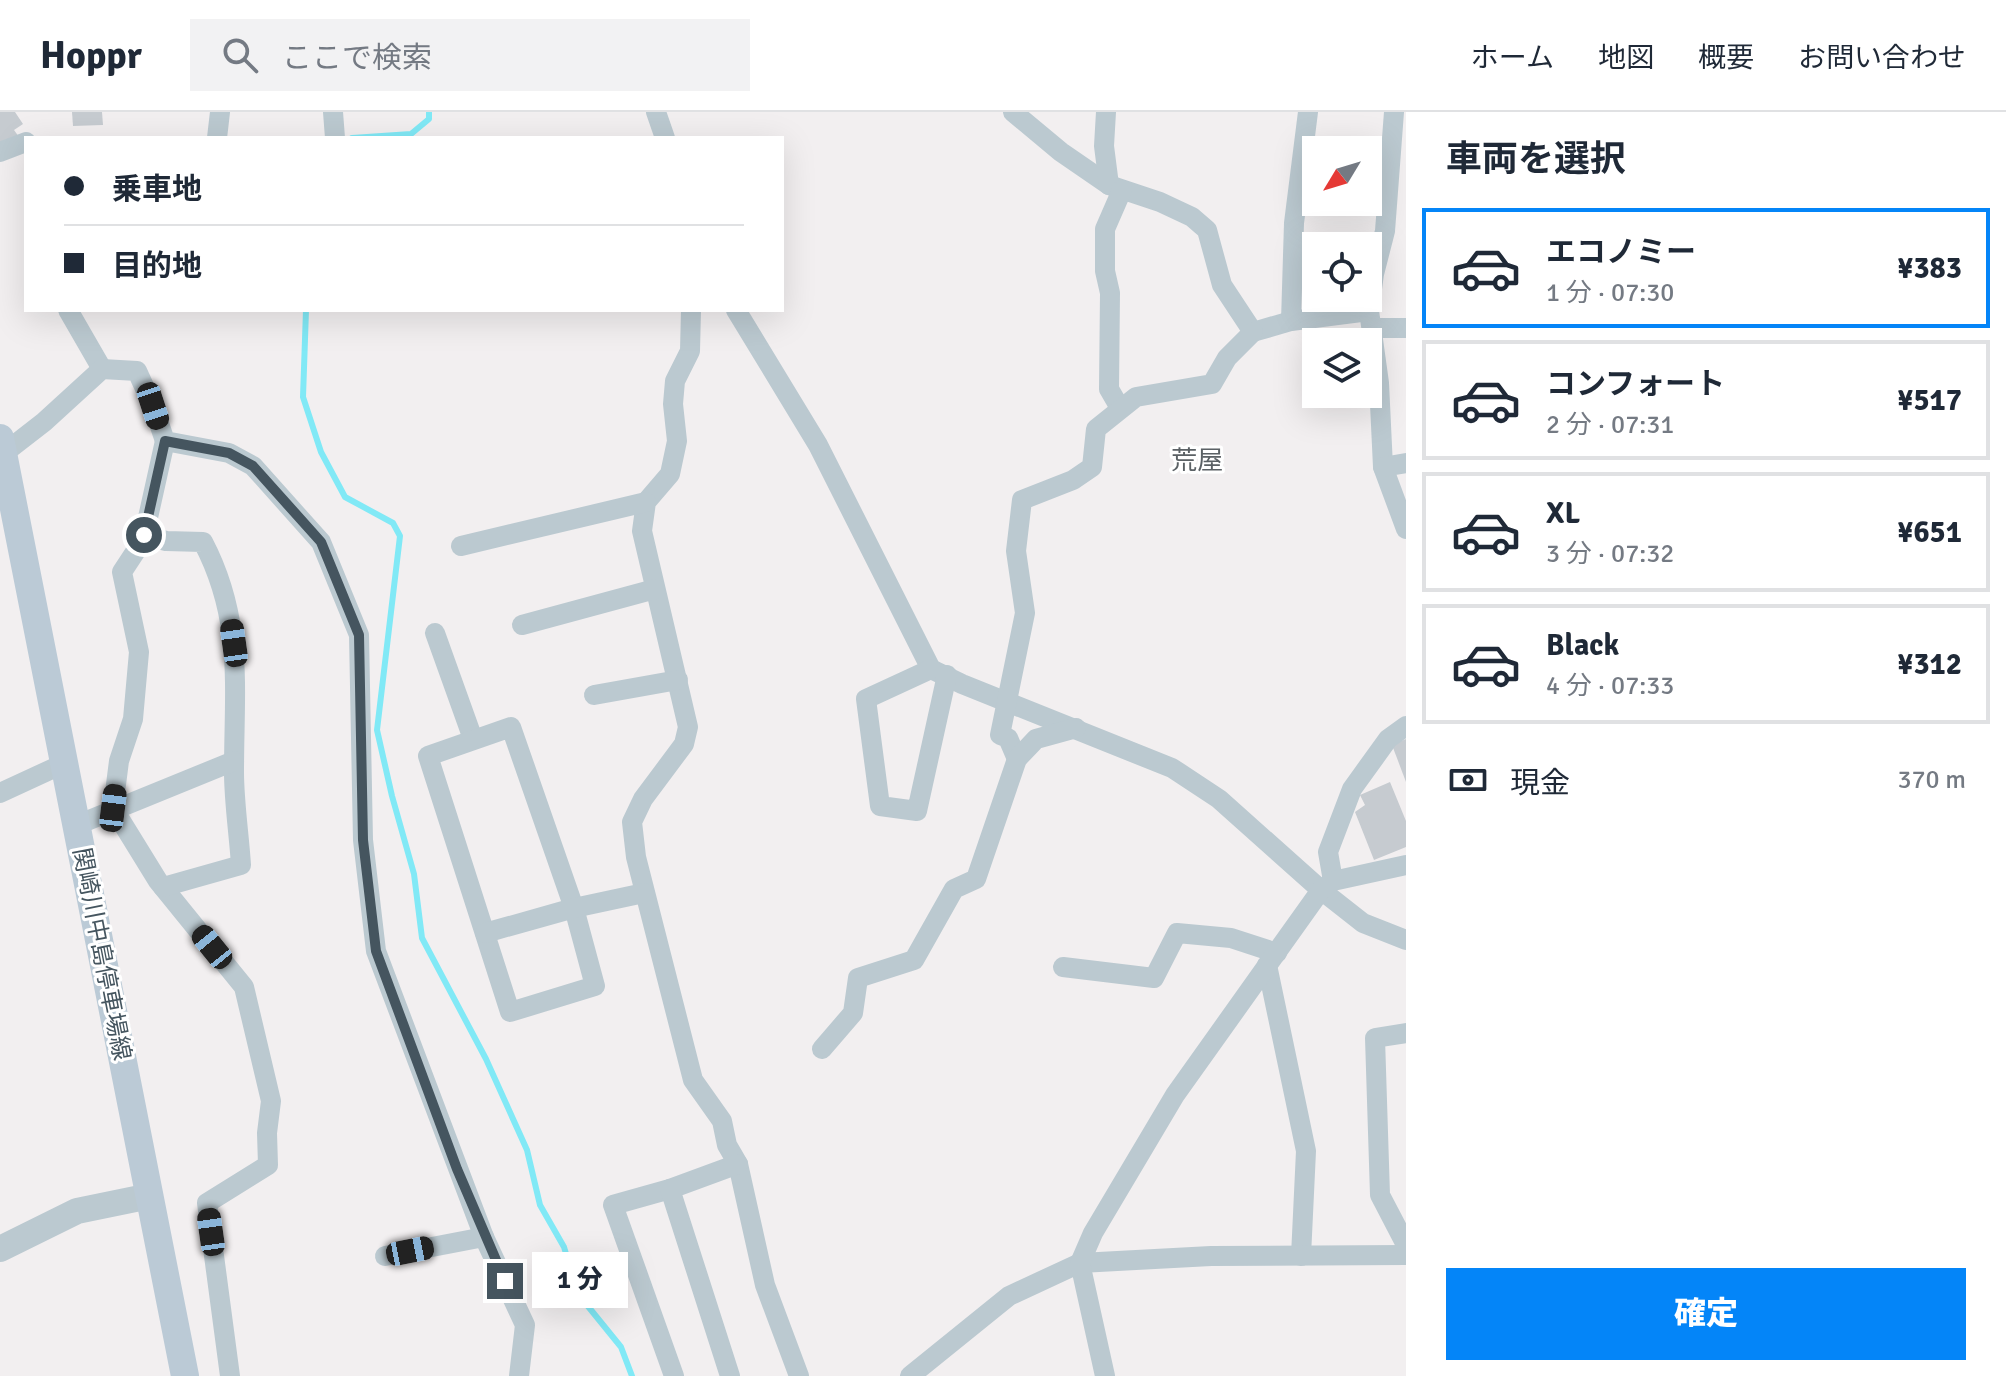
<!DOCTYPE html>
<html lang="ja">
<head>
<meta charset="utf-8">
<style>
  :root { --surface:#fff; --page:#f2f2f3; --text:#1f2937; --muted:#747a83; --line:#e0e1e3; --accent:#0485f8 }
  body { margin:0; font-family:Signika,"Noto Sans JP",sans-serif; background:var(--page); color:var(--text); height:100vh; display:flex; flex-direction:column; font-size:30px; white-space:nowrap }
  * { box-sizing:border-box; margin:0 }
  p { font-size:26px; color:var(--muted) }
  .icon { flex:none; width:44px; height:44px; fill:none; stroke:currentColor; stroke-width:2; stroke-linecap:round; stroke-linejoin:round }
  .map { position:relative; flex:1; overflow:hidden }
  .panel { display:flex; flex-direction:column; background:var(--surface); width:600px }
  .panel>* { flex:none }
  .banner { position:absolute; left:24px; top:24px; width:760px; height:176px; border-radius:0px; box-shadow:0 8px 32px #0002; display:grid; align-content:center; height:176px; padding:0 40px; background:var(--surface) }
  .needle { width:52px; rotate:232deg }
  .controls { position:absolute; left:1302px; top:24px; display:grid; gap:16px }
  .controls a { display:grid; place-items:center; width:80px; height:80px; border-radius:0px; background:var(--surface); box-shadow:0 8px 32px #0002; font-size:40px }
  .end { position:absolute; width:36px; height:36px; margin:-18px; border:10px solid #45555f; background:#fff; box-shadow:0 0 0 4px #fff }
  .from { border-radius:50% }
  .bubble { position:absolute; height:56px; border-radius:0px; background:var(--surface); box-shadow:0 8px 32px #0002; font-size:26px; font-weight:800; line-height:56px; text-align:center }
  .car { position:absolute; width:24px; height:48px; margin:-24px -12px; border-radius:10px; box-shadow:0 0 6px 2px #0007; background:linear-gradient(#222 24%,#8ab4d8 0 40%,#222 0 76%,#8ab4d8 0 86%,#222 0) }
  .banner b { display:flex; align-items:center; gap:28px; height:76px; font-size:30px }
  .banner b+b { border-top:2px solid var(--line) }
  .banner i { width:20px; height:20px; background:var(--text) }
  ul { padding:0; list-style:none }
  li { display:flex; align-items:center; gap:24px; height:120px; margin:0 16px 12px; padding:0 24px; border:4px solid var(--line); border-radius:0px }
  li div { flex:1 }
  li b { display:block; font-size:30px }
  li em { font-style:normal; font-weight:800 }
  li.on { border-color:var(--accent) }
  li>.icon { width:72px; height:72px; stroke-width:1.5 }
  h2 { padding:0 40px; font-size:36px; line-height:96px }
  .pay { display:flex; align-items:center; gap:20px; height:88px; padding:0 40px; font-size:30px }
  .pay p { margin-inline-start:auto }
  .primary-button { display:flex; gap:16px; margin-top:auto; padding:16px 40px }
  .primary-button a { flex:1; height:92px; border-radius:0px; background:var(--accent); color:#fff; font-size:32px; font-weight:800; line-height:92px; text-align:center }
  header { display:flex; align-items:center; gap:48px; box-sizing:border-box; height:112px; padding:0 40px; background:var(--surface); border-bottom:2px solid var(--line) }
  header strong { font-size:38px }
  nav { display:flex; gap:44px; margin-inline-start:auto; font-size:28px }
  .search { width:560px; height:72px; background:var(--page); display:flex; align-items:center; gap:20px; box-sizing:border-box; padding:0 28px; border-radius:0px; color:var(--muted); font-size:30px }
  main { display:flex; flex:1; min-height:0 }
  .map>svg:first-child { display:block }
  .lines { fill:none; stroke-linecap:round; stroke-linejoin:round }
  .stream { stroke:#81e9f6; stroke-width:6 }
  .building { fill:#c6cbd0 }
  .minor { stroke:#bbc9d0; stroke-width:20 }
  .tertiary { stroke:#bbc9d0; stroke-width:26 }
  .secondary { stroke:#bbcad6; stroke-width:28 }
  .route { stroke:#45555f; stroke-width:10 }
  .labels { text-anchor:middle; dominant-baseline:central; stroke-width:6; stroke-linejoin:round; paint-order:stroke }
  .street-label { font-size:24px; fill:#45555f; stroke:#fff }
  .neighbourhood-label { font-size:26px; fill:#5b6165; stroke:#fff }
</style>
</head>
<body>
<header>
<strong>Hoppr</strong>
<div class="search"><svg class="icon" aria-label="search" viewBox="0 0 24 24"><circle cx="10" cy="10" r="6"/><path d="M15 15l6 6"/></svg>ここで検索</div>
<nav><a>ホーム</a><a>地図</a><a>概要</a><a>お問い合わせ</a></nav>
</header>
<main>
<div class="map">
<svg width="1406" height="1264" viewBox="0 0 1406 1264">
  <rect width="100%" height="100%" fill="#f2eff0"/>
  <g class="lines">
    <g class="stream">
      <path d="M352,26L411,22L429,7V0"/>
      <path d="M306,198L303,285L321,340L345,385L393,411L400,424L377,618L392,684L414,762L422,826L486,947L527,1038L540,1093L564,1135L578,1182L621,1235L632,1264"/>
    </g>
  </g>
  <g class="building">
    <path d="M0,0H15L23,12L14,18L19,25L0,30Z"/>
    <path d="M72,0H102L103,13L73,14Z"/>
    <path d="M1406,627V670L1392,633Z"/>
    <path d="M1390,670L1406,709V735L1374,748L1355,700L1365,693L1360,683Z"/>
  </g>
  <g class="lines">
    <g class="minor">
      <path d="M333,0L335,26"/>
      <path d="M656,0L665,26"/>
      <path d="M1013,0L1061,40L1109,73L1160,90L1192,105L1207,118L1222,173L1253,220L1291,209L1369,199"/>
      <path d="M1106,0L1104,34L1109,73"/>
      <path d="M1394,0L1385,119L1374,162L1369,199L1379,271L1383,355L1406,417"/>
      <path d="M217,26L220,0"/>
      <path d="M0,40L26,30"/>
      <path d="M68,198L102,257"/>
      <path d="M691,198L690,239L675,269L673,292L677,329L670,362L646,390L642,419L688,615L684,632L643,687L632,710L636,745L693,968L722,1009L727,1033L738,1052L765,1173L799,1264"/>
      <path d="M736,198L818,333L931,557L962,572L1172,656L1219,687L1321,778L1363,811L1406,828"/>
      <path d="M1291,209L1294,111L1308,0"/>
      <path d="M1373,216H1406"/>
      <path d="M1120,296L1109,277L1110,181L1105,159V117L1122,78"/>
      <path d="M165,329L143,428L122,460L139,540L133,607L119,649L113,696L158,769L244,875L271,989L267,1021L268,1053L207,1091L230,1264"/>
      <path d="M4,341L44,310L102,257L137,259L153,294L165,329L229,341L253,354L321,430L359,523L363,728L376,839L484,1125L525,1213L519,1264"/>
      <path d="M1383,355L1406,351"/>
      <path d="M144,423L166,429L203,430C244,508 234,576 234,660C234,690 239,722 241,753L163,775"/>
      <path d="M461,434L646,390"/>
      <path d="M522,513L655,477"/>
      <path d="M435,521L473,627"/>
      <path d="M931,557L866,587L880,694L917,699L947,563"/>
      <path d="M594,583L678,568"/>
      <path d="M511,615L574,796L595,874L510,900L428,644Z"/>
      <path d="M1017,647L1008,626L1000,623L1025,501L1016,439L1022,388L1073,368L1092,355L1096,317L1136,285L1212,272L1227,246L1253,220"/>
      <path d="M0,681L65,651"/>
      <path d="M77,713L234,649"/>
      <path d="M1333,769L1328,740L1352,677L1388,627L1406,614"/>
      <path d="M485,821L574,796L644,781"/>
      <path d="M1267,853L1306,1039L1301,1144"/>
      <path d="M1063,855L1154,866L1177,821L1231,826L1277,841"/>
      <path d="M1406,921L1375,926L1380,1083L1406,1133"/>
      <path d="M822,937L853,901L858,866L914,848L954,777L976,767L1017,647L1036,627L1076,616"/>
      <path d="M670,1077L613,1093L674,1264"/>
      <path d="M385,1144L484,1125"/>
      <path d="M730,1264L670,1077L738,1052"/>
      <path d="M910,1264L1009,1184L1080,1151L1211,1144L1406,1143"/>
      <path d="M1105,1264L1080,1151L1093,1121L1175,983L1321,778L1333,769L1406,753"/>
    </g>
    <path class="tertiary" d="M0,1137L77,1099L150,1084"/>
    <path class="secondary" d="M0,326L185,1264"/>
  </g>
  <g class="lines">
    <path class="route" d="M144,423L165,329L229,341L253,354L321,430L359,523L363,728L376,839L457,1057L505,1169"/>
  </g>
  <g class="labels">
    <g class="street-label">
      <text transform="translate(102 842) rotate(79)">関崎川中島停車場線</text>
    </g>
    <g class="neighbourhood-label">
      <text x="1197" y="349">荒屋</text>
    </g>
  </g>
</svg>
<div class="controls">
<a><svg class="needle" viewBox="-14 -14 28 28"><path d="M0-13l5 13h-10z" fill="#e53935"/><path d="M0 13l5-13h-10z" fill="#747a83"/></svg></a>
<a><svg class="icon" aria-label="locate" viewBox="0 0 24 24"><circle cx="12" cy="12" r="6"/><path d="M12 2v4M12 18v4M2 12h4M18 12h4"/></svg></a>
<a><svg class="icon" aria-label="layers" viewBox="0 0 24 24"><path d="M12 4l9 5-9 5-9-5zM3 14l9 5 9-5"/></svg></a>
</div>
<i class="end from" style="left:144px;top:423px"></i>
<i class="end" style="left:505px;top:1169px"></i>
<div class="bubble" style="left:532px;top:1140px;width:96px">1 分</div>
<i class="car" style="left:153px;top:294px;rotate:162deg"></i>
<i class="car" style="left:234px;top:531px;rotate:352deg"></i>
<i class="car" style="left:113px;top:696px;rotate:7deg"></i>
<i class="car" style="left:212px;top:835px;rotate:321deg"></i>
<i class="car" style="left:211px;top:1120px;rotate:352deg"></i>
<i class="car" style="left:410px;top:1139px;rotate:79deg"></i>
<div class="banner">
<b><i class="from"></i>乗車地</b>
<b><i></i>目的地</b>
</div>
</div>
<section class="panel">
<h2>車両を選択</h2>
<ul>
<li class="on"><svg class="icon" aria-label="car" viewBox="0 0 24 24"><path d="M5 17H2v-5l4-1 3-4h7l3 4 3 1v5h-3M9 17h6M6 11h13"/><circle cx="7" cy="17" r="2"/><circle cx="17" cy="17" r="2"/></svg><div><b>エコノミー</b><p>1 分 · 07:30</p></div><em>¥383</em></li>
<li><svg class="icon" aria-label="car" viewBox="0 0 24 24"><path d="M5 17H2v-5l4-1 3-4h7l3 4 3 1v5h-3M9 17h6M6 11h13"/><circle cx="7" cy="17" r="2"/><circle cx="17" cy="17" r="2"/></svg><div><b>コンフォート</b><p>2 分 · 07:31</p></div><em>¥517</em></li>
<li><svg class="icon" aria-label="car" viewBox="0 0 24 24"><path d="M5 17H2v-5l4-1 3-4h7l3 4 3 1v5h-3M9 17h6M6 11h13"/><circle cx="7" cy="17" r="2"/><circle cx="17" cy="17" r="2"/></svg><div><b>XL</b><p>3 分 · 07:32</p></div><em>¥651</em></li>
<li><svg class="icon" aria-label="car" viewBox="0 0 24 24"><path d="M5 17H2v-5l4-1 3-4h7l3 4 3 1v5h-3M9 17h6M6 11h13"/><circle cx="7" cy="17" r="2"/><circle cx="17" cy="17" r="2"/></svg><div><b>Black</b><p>4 分 · 07:33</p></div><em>¥312</em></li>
</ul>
<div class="pay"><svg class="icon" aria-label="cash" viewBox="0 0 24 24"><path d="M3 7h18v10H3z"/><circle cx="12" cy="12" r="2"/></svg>現金<p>370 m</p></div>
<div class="primary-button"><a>確定</a></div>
</section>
</main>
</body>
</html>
